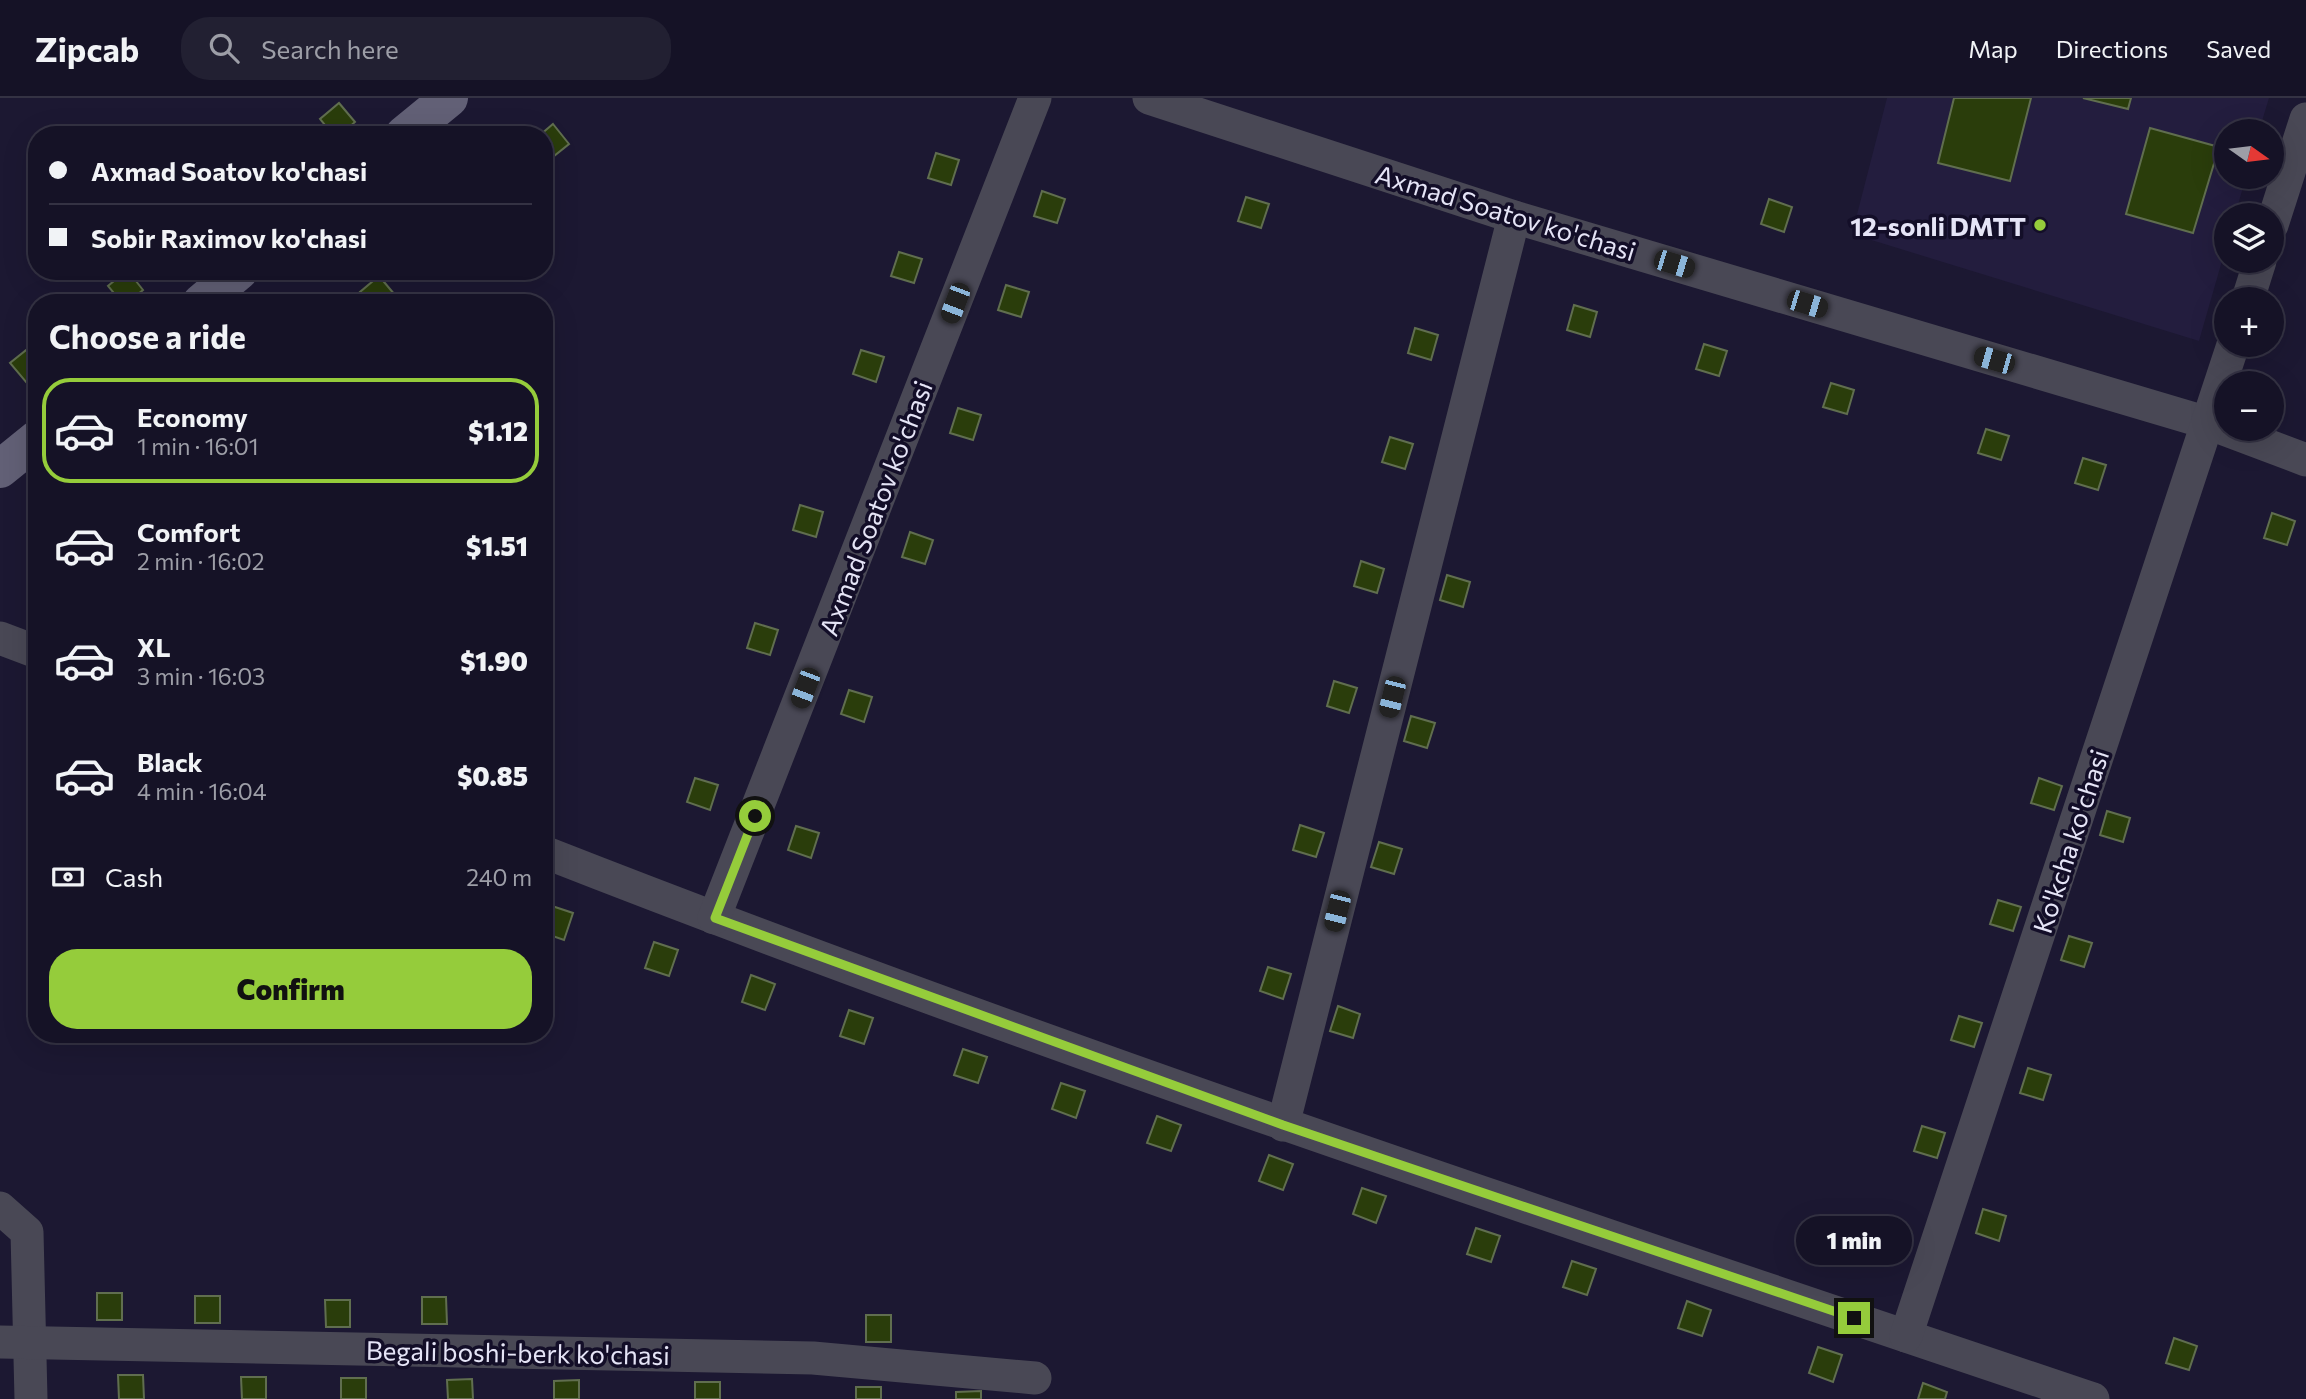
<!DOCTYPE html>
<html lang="en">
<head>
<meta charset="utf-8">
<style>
  :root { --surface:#151226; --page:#222032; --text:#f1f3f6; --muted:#9d9ea7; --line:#343243; --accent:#95cc3b }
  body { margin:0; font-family:Commissioner,sans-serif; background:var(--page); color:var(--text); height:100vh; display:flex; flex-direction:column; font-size:26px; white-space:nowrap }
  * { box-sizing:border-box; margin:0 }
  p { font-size:23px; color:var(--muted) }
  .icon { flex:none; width:38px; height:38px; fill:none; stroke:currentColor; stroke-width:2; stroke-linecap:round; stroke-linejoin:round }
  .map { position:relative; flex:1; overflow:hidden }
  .sheet { position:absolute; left:28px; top:196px; width:525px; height:749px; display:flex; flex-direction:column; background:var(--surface); border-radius:28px; box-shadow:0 7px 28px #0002,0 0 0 2px var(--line) }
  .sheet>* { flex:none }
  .hud { position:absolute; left:28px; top:28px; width:525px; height:154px; border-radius:28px; box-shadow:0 7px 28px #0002,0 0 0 2px var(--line); display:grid; align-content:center; height:154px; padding:0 21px; background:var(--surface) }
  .needle { width:46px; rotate:104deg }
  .controls { position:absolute; left:2214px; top:21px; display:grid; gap:14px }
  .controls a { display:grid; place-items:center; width:70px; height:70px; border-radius:50%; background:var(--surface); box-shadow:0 7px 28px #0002,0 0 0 2px var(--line); font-size:35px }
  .end { position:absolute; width:32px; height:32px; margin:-16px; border:9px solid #95cc3b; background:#111; box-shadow:0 0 0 4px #111 }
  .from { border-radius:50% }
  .bubble { position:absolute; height:49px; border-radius:24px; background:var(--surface); box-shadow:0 7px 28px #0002,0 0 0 2px var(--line); font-size:23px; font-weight:800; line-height:49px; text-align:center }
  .car { position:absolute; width:21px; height:42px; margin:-21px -10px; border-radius:9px; box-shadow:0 0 5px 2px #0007; background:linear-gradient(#222 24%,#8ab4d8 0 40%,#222 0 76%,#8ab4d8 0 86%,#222 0) }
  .hud b { display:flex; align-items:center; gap:24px; height:66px; font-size:26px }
  .hud b+b { border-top:2px solid var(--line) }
  .hud i { width:18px; height:18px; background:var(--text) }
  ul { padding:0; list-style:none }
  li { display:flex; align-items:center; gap:21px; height:105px; margin:0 14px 10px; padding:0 7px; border:4px solid transparent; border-radius:28px }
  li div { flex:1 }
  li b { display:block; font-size:26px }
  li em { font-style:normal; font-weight:800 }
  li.current { border-color:var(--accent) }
  li>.icon { width:63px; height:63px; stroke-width:1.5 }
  h2 { padding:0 21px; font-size:32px; line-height:84px }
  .pay { display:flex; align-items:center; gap:18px; height:77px; padding:0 21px; font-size:26px }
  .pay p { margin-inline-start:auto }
  .primary-button { display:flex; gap:14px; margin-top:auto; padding:14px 21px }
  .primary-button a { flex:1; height:80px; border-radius:28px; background:var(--accent); color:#111; font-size:28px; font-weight:800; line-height:80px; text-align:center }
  header { display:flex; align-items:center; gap:42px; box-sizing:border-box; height:98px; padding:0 35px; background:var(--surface); border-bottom:2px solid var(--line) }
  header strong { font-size:33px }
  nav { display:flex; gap:38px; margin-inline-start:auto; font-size:24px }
  .search { width:490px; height:63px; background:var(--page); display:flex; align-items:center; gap:18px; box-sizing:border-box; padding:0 24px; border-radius:28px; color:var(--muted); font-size:26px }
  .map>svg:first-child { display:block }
  .built { fill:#231d3e }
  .building { fill:#2a3d0b; stroke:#606e4f; stroke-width:2 }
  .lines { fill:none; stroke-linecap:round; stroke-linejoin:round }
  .street { stroke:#494855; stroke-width:33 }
  .secondary { stroke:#626076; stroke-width:38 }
  .route { stroke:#95cc3b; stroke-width:9 }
  .poi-dot { fill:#95cc3b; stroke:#130e28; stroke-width:2.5 }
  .labels { text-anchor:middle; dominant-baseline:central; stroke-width:7; stroke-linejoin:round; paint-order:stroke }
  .street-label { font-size:26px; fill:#e5e4f6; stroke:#130e28 }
  .poi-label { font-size:26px; font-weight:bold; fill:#e5e4f6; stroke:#130e28; text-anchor:end }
</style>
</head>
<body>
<header>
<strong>Zipcab</strong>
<div class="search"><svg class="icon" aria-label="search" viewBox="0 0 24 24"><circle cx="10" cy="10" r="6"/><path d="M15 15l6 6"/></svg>Search here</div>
<nav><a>Map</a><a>Directions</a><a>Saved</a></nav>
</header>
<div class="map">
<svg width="2306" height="1301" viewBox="0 0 2306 1301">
  <rect width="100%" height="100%" fill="#1c1832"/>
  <path class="built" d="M1887,0H2269L2259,33H2226V79H2246L2235,117H2226V149L2199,243L1852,136Z"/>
  <g class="building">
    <path d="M1954,0H2031L2010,83L1938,65Z"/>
    <path d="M2083,0H2131L2128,11Z"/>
    <path d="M339,5L355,24L340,37H333L320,21Z"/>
    <path d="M553,26L569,46L549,62L544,56V37H540Z"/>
    <path d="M2150,30L2219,49L2193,135L2126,116Z"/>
    <path d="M936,55L959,62L951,87L928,80Z"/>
    <path d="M1042,93L1065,101L1057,125L1034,118Z"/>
    <path d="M1246,99L1269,106L1261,130L1238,123Z"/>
    <path d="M1769,101L1792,109L1784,134L1761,126Z"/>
    <path d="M899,154L922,161L914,185L891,178Z"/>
    <path d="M126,173H128L143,192L127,205H122L108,188Z"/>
    <path d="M379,178L395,197L386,205H369L360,194Z"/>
    <path d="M1006,187L1029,194L1021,219L998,212Z"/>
    <path d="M1574,207L1597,214L1590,239L1567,232Z"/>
    <path d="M1415,230L1438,237L1431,262L1408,255Z"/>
    <path d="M1704,246L1727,253L1719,278L1696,271Z"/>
    <path d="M30,249L37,258V276L26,284L10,265Z"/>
    <path d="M861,252L884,259L876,284L853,276Z"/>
    <path d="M1831,285L1854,292L1847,316L1823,309Z"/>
    <path d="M958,310L981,317L973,342L950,335Z"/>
    <path d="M1986,331L2009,338L2001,362L1978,355Z"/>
    <path d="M1390,339L1413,346L1405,371L1382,364Z"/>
    <path d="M2083,360L2106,367L2098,392L2075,385Z"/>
    <path d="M800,407L823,414L816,439L793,432Z"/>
    <path d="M2272,415L2295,423L2287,447L2264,440Z"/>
    <path d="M910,434L933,442L925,466L902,459Z"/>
    <path d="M1361,463L1384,471L1377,495L1354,488Z"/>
    <path d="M1447,477L1470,484L1463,509L1440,502Z"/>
    <path d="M755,525L778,532L770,557L747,550Z"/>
    <path d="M1334,583L1357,590L1349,615L1327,608Z"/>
    <path d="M849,592L872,599L864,624L841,616Z"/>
    <path d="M1411,618L1435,625L1427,650L1404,643Z"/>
    <path d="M695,680L718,687L710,712L687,704Z"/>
    <path d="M2039,680L2062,688L2054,712L2031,705Z"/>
    <path d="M2107,713L2130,720L2123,744L2100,737Z"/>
    <path d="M1300,727L1324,735L1316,759L1293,752Z"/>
    <path d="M796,728L819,735L811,760L788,752Z"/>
    <path d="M1379,744L1402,751L1394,776L1371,769Z"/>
    <path d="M1998,802L2021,809L2013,833L1990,826Z"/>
    <path d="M549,807L573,815L564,842L544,835V821Z"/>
    <path d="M2069,838L2092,845L2084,869L2061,862Z"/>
    <path d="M654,844L678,852L669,878L645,870Z"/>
    <path d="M1268,869L1291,876L1283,901L1260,893Z"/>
    <path d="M751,877L775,886L765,912L742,904Z"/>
    <path d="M1338,908L1360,916L1353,940L1330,933Z"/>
    <path d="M849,912L873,920L864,946L840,938Z"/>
    <path d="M1959,918L1982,925L1974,949L1951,942Z"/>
    <path d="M963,951L987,959L978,985L954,977Z"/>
    <path d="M2028,970L2051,977L2043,1002L2020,995Z"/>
    <path d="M1061,985L1085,993L1076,1020L1052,1011Z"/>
    <path d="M1157,1018L1181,1027L1171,1053L1147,1045Z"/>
    <path d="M1922,1028L1945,1035L1937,1060L1914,1053Z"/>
    <path d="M1269,1057L1293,1066L1283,1092L1259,1083Z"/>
    <path d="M1362,1090L1386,1098L1376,1125L1353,1116Z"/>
    <path d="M1983,1111L2006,1118L1999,1143L1976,1135Z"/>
    <path d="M1888,1127L1911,1134L1904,1159L1881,1152Z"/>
    <path d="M1476,1130L1500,1138L1491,1164L1467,1156Z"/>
    <path d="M1572,1163L1596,1171L1587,1197L1563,1189Z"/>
    <rect x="97" y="1195" width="25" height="27"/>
    <rect x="195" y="1198" width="25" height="27"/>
    <path d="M422,1199H446L447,1226H422Z"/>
    <path d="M325,1202H350V1229H326Z"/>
    <path d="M1687,1203L1711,1212L1702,1238L1678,1230Z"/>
    <rect x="866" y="1217" width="25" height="27"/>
    <path d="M2174,1240L2197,1248L2189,1272L2166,1265Z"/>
    <path d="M1818,1249L1842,1257L1833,1284L1809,1275Z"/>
    <path d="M118,1277H143L144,1301H119Z"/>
    <path d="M241,1279H266V1301H242Z"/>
    <rect x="341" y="1280" width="25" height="21"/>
    <path d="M472,1281L473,1301H448L447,1282Z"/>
    <path d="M579,1282V1301H554V1283Z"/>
    <rect x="695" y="1284" width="25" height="17"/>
    <path d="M1923,1285L1947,1294L1945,1301H1918Z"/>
    <rect x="856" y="1289" width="25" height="12"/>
    <path d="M981,1293V1301H956V1294Z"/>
  </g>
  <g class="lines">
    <g class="street">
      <path d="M1149,0L1514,119L2208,325L2306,362"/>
      <path d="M2272,127L2306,21"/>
      <path d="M2248,201L2260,163"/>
      <path d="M0,540L37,554"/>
      <path d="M544,754C1054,954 1574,1126 2093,1301"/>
      <path d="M714,820L1035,0"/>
      <path d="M1283,1027L1514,119"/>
      <path d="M0,1110L27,1134L31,1301"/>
      <path d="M1906,1238L2233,247"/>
      <path d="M0,1244L813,1260L1035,1280"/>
    </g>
    <g class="secondary">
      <path d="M404,37L449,0"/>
      <path d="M201,205L239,173"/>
      <path d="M0,371L37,341"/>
    </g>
  </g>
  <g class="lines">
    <path class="route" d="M755,718L715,820L1283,1027L1854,1220"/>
  </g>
  <circle class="poi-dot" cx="2040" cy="127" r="7"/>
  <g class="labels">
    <g class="street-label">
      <text transform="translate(1506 114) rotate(17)">Axmad Soatov ko'chasi</text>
      <text transform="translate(875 410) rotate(-69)">Axmad Soatov ko'chasi</text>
      <text transform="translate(2070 743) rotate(-72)">Ko'kcha ko'chasi</text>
      <text transform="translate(518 1254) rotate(1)">Begali boshi-berk ko'chasi</text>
    </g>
    <g class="poi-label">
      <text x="2026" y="127">12-sonli DMTT</text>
    </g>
  </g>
</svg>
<div class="controls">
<a><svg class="needle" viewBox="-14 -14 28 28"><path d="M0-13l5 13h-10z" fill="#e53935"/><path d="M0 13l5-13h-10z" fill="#9d9ea7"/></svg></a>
<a><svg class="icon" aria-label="layers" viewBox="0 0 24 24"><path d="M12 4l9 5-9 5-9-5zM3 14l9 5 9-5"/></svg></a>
<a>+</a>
<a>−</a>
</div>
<i class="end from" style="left:755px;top:718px"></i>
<i class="end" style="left:1854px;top:1220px"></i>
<div class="bubble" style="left:1796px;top:1118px;width:116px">1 min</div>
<i class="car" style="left:1674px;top:166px;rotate:107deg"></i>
<i class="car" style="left:955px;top:205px;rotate:201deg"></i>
<i class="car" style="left:1807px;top:206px;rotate:107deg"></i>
<i class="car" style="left:1994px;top:262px;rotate:286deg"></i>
<i class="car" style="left:805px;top:590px;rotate:201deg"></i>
<i class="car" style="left:1392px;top:599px;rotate:194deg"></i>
<i class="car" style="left:1337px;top:813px;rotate:194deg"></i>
<div class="hud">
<b><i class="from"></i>Axmad Soatov ko'chasi</b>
<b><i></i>Sobir Raximov ko'chasi</b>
</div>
<section class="sheet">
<h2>Choose a ride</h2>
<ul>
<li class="current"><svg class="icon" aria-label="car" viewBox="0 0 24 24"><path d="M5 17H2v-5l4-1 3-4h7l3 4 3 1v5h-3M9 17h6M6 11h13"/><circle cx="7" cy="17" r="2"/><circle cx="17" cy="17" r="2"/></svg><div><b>Economy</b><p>1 min · 16:01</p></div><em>$1.12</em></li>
<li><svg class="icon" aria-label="car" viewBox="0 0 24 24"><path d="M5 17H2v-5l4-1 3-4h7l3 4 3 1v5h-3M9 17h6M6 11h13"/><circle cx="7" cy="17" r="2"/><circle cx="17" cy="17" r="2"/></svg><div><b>Comfort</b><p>2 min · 16:02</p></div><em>$1.51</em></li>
<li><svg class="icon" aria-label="car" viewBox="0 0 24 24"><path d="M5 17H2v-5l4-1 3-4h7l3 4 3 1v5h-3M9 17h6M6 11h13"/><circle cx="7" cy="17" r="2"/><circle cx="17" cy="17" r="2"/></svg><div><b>XL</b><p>3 min · 16:03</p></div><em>$1.90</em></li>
<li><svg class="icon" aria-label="car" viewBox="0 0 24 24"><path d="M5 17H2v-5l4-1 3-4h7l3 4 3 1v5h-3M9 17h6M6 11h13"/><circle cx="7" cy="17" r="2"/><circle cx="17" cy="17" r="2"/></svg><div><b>Black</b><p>4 min · 16:04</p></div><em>$0.85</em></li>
</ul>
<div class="pay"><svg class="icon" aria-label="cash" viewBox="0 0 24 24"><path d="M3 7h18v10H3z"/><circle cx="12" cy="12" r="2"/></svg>Cash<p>240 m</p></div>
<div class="primary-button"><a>Confirm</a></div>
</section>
</div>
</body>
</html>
